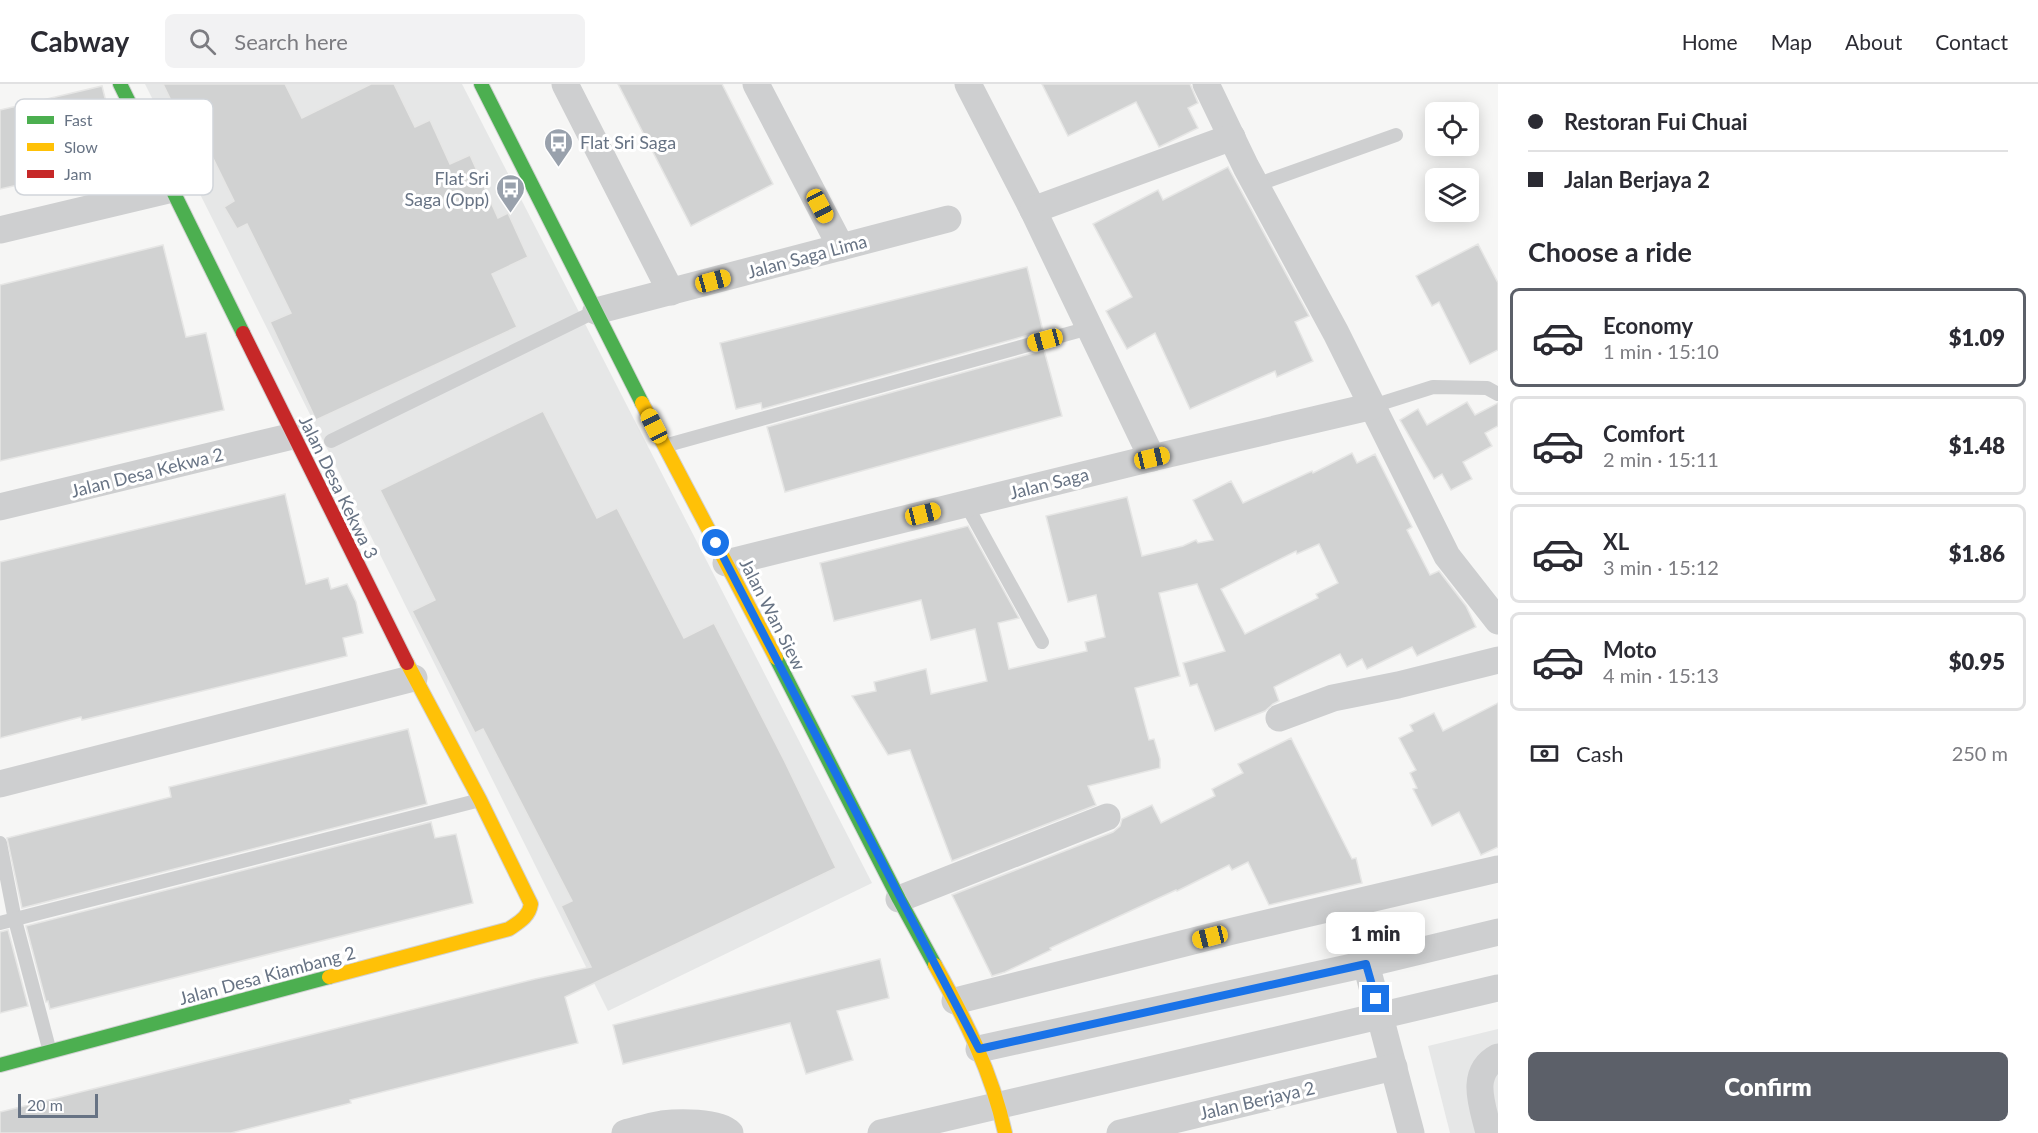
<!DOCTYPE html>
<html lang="en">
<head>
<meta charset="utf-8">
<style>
  :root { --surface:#fff; --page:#f2f2f3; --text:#2b2b33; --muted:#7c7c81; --line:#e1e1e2; --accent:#5c6069 }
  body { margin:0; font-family:Lato,sans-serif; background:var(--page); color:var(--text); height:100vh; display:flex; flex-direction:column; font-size:22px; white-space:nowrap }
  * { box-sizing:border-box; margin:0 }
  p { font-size:20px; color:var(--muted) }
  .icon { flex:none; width:33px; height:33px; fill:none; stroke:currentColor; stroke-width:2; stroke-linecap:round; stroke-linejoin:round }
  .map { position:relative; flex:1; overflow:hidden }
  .details { display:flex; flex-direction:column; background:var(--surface); width:540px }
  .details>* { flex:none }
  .hud { display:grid; align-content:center; height:132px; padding:0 30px; background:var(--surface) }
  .buttons { position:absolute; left:1425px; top:18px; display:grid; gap:12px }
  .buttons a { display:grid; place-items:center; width:54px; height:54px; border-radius:9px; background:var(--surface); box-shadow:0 3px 15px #0003; font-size:30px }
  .scale { position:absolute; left:18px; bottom:15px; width:80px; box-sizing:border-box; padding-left:6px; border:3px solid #677384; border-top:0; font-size:16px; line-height:21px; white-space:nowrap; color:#677384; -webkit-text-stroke:4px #fff; paint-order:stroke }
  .end { position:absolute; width:27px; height:27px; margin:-14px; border:8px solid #1a73e8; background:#fff; box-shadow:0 0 0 3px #fff }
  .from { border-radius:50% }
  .bubble { position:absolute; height:42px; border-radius:9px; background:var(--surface); box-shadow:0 3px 15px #0003; font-size:20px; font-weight:800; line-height:42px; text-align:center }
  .car { position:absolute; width:18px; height:36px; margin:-18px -9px; border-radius:8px; box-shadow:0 0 4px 2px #0007; background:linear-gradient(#f5c518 24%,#345 0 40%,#f5c518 0 76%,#345 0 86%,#f5c518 0) }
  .hud b { display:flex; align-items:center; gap:21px; height:57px; font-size:22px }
  .hud b+b { border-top:2px solid var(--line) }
  .hud i { width:15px; height:15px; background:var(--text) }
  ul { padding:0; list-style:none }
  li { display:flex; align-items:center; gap:18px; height:99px; margin:0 12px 9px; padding:0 18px; border:3px solid var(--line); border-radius:9px }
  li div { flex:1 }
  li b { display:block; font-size:22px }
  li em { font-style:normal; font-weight:800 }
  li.selected { border-color:var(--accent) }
  li>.icon { width:54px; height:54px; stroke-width:1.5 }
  h2 { padding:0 30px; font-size:27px; line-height:72px }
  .pay { display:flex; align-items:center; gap:15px; height:66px; padding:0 30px; font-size:22px }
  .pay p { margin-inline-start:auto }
  .action { display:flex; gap:12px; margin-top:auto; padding:12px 30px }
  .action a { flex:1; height:69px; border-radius:9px; background:var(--accent); color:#fff; font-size:24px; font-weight:800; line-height:69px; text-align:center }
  header { display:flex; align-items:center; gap:36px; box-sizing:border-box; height:84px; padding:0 30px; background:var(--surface); border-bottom:2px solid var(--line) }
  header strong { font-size:28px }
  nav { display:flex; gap:33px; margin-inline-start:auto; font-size:21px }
  .search { width:420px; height:54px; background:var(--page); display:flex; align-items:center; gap:15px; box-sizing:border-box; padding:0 21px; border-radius:9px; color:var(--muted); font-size:22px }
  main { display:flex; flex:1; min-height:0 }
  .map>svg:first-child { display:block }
  .built { fill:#e6e7e7 }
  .building { fill:#d1d2d2; stroke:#e6e6e5; stroke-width:1.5; fill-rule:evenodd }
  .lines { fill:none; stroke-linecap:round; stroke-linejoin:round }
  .fast-casing { stroke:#d2d2d3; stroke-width:16 }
  .slow-casing { stroke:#d2d2d3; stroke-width:16 }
  .jam-casing { stroke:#d2d2d3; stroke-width:16 }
  .lane { stroke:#cecfd0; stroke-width:14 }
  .street { stroke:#cecfd0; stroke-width:27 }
  .fast { stroke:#4caf50; stroke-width:14 }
  .slow { stroke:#ffc107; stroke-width:14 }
  .jam { stroke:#c62828; stroke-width:14 }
  .route { stroke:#1a73e8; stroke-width:8 }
  .labels { text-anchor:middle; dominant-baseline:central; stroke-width:6; stroke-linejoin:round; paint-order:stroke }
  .poi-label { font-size:18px; fill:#677384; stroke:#fff; text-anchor:start }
  .street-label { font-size:18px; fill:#677384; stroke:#fff }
  .key { fill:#fff; stroke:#d1d5da; stroke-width:1.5 }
  .key-label { font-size:16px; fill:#677384 }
</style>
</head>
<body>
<header>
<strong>Cabway</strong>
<div class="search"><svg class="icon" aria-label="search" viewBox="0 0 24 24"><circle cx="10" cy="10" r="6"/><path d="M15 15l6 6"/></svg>Search here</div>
<nav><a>Home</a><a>Map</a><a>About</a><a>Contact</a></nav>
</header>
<main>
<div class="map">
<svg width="1498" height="1049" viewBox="0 0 1498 1049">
  <rect width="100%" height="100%" fill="#f6f6f5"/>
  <g class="built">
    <path d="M145,0H462L872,799L608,927Z"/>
    <path d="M1498,945V1049H1450L1428,962Z"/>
  </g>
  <g class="building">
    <path d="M163,0H285L302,34L371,0H394L415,43L430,36L450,80L470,71L498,134L508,129L528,173L492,190L517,243L316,336L270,238L291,229L247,140L237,145L224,123L234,117L202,52L191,58Z"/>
    <path d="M618,0H722L773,100L691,142Z"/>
    <path d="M1042,0H1190L1198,19L1188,24L1198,44L1159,63L1136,18L1068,52Z"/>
    <path d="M102,2L121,78L0,105V26Z"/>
    <path d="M1228,83L1309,232L1295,238L1313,277L1277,293L1275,287L1190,325L1155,249L1127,265L1106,227L1132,213L1093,140L1158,106L1163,116Z"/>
    <path d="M1478,160L1498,199V266L1470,280L1439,218L1432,222L1416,192Z"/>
    <path d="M163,161L186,253L206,249L224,326L0,377V201Z"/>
    <path d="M1027,183L1043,247L762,325L761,319L736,325L720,259Z"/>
    <path d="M1044,266L1062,332L785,408L767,343Z"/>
    <path d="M1467,318L1475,331L1498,319V342L1485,349L1492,362L1463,378L1472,395L1451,406L1442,390L1434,395L1400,336L1418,325L1427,341Z"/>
    <path d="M543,327L597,434L617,424L684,554L714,539L785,678L836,784L565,913L578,959L350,1016L351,1019L231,1049H0V1028L535,895L591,883L561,822L572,817L483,645L475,649L412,527L435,516L380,406Z"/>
    <path d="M1352,369L1357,379L1375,370L1412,443L1407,446L1430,491L1439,487L1466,522L1476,543L1417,572L1412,563L1367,585L1362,575L1347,583L1340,570L1274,603L1279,617L1273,620L1265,627L1215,647L1197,600L1190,602L1183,579L1225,567L1197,500L1159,509L1180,592L1135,604L1149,656L1154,655L1160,675V684L1088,702L1096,721L952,777L910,666L888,671L852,612L876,607L874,598L926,585L931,610L987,597L975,545L931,556L921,516L834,537L820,479L968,442L1019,534L998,539L1009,585L1087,567L1085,558L1105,553L1096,511L1068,518L1046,432L1127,413L1142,472L1183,462L1196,456L1198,459L1213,456L1193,416L1231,397L1243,419L1312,387L1313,389ZM1319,460L1338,499L1316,510L1318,514L1245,550L1221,505L1296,467L1297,470Z"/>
    <path d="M285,410L306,500L328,494L331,505L347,500L356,518L363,549L343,554L347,572L82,636L81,633L0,654V478Z"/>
    <path d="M1498,619V763L1481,771L1459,728L1432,742L1413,705L1417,704L1410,689L1416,686L1399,654L1413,647L1410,641L1434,629L1443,647Z"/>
    <path d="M408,645L427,720L22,824L7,754L171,713L169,703Z"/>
    <path d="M1291,654L1352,775L1356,774L1362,799L1269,821L1248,778L1232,786L1229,781L1177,807L1176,806L1050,864L1051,866L1005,888L992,892L952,811L1113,748L1120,742L1122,735L1152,721L1161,739L1215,712L1212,705L1243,689L1238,680Z"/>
    <path d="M431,738L435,754L456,750L473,819L50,925L48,917L46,918L26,842Z"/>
    <path d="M8,846L28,922L0,929V848Z"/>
    <path d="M880,875L889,914L837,927L853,976L806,990L790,939L623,980L613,941Z"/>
  </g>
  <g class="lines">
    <defs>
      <g id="fast">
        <path d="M120,0L243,249"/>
        <path d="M481,0L642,319"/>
        <path d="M776,574L899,815L935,881"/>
        <path d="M0,981L329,893"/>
      </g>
      <g id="slow">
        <path d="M642,319L776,574"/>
        <path d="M935,881C965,935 992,988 1005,1049"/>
        <path d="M329,893L509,845C519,838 529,833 531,820L480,716L407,579"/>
      </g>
      <path id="jam" d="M243,249L407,579"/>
    </defs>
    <use href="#fast" class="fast-casing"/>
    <use href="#slow" class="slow-casing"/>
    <use href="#jam" class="jam-casing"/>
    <g class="lane">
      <path d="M1256,101L1396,51"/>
      <path d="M1373,322L1433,303L1487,304L1498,310"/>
      <path d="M331,357L596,227"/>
      <path d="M664,362L1089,244"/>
      <path d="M966,420L1042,558"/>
      <path d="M0,759L15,836L50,968"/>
      <path d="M0,839L480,716"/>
    </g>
    <g class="street">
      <path d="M565,0L671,208"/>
      <path d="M756,0L841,163"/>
      <path d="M968,0L1033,126L1152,374"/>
      <path d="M1206,0L1246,83L1336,249L1447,472L1498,537"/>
      <path d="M1033,126L1232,53"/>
      <path d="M0,146L172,105"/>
      <path d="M596,227L948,135"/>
      <path d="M0,423L293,352"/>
      <path d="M726,479L1152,374L1373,322"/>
      <path d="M1279,634L1333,614L1398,601L1498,576"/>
      <path d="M0,700L414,594"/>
      <path d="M899,815L1107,733"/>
      <path d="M1366,880L1411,1049"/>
      <path d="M955,917L1233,847L1498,785"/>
      <path d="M979,965L1366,880L1498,848"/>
      <path d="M625,1049C637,1046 649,1042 662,1040C678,1038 718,1037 730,1049"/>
      <path d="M881,1049L1498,904"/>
      <path d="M1120,1049L1394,983"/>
      <path d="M1489,1049C1483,1023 1468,989 1498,973"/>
    </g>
    <use href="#fast" class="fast"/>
    <use href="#slow" class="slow"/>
    <use href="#jam" class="jam"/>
  </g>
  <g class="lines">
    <path class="route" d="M716,459L979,965L1366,880L1376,915"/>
  </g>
  <defs>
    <symbol id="bus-pin" viewBox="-11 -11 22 30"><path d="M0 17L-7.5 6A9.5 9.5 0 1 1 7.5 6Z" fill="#99a1ac" stroke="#fff"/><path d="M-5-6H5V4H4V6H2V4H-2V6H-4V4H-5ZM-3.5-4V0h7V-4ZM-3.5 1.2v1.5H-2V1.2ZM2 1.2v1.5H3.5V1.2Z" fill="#fff"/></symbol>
  </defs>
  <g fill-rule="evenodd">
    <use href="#bus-pin" x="542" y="42" width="33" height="45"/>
    <use href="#bus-pin" x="494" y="88" width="33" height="45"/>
  </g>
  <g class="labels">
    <g class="poi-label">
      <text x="580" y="58">Flat Sri Saga</text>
      <text x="489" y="94" text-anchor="end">Flat Sri<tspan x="489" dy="21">Saga (Opp)</tspan></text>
    </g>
    <g class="street-label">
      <text transform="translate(807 172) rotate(-15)">Jalan Saga Lima</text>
      <text transform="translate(147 388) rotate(-14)">Jalan Desa Kekwa 2</text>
      <text transform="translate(1049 399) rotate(-14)">Jalan Saga</text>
      <text transform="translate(339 403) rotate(64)">Jalan Desa Kekwa 3</text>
      <text transform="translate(773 530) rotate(63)">Jalan Wan Siew</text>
      <text transform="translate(267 891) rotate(-15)">Jalan Desa Kiambang 2</text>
      <text transform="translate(1257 1016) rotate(-13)">Jalan Berjaya 2</text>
    </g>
  </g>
  <rect x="15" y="15" width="198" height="96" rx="9" class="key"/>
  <rect x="27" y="32" width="27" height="8" fill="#4caf50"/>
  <rect x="27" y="59" width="27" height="8" fill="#ffc107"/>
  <rect x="27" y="86" width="27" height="8" fill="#c62828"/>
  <g class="key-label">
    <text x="64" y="42">Fast</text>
    <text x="64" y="69">Slow</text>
    <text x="64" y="96">Jam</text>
  </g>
</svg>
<div class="buttons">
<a><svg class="icon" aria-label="locate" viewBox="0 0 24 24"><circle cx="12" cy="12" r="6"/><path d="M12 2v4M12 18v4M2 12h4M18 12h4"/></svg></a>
<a><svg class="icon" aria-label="layers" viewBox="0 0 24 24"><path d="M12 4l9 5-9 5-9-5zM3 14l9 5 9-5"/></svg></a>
</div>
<div class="scale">20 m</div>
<i class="end from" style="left:716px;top:459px"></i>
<i class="end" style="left:1376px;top:915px"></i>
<div class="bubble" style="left:1326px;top:828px;width:99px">1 min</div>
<i class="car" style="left:820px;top:122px;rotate:152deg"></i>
<i class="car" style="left:713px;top:197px;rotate:75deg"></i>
<i class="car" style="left:1045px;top:256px;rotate:255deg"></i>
<i class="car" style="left:654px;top:342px;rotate:333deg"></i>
<i class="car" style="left:1152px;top:374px;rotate:77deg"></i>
<i class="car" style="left:923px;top:430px;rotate:76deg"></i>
<i class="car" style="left:1210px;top:853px;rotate:256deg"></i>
</div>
<section class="details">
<div class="hud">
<b><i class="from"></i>Restoran Fui Chuai</b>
<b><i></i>Jalan Berjaya 2</b>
</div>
<h2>Choose a ride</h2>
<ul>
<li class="selected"><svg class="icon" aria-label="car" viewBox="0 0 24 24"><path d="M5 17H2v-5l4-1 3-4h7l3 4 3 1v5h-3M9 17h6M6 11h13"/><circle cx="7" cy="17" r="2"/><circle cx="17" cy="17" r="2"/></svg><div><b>Economy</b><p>1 min · 15:10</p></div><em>$1.09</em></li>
<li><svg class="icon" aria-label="car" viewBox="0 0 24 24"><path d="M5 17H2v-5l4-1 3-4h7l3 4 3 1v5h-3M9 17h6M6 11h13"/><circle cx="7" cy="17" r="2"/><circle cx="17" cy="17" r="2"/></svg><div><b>Comfort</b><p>2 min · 15:11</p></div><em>$1.48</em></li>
<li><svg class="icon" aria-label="car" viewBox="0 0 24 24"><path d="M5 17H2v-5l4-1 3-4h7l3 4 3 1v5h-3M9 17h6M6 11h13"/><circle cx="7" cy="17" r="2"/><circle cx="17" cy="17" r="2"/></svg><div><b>XL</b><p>3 min · 15:12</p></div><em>$1.86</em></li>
<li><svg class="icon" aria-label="car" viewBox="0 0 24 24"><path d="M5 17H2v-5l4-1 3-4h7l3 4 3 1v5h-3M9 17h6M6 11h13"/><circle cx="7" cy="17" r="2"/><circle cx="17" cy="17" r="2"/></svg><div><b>Moto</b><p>4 min · 15:13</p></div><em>$0.95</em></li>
</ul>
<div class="pay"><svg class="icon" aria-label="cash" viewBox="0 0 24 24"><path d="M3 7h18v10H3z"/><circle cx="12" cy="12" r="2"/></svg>Cash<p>250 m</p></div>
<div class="action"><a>Confirm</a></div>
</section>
</main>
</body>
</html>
